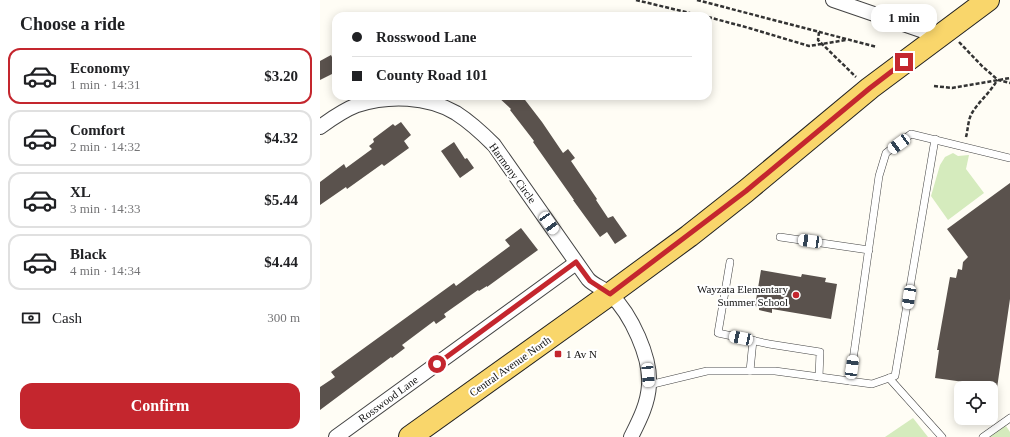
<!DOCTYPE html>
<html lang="en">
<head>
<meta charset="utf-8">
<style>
  :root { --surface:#fff; --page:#f6f6f6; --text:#202124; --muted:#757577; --line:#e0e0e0; --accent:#c4262e }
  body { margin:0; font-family:"Times New Roman",serif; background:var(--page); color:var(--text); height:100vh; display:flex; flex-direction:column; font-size:15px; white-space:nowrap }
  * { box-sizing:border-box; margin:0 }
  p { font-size:13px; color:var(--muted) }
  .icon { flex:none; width:22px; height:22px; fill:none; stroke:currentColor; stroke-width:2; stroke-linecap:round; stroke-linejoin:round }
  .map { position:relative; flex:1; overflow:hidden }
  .drawer { display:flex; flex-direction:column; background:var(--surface); width:320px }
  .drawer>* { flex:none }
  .top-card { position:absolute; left:12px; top:12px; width:380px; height:88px; border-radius:12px; box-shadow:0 2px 10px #0003; display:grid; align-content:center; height:88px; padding:0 20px; background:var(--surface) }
  .buttons { position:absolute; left:634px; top:381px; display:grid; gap:8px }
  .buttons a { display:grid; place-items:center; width:44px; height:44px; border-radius:8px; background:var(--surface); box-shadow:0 2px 10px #0003; font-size:20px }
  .end { position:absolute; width:18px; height:18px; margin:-9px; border:5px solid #c4262e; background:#fff; box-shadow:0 0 0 2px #fff }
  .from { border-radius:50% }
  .bubble { position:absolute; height:28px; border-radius:12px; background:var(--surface); box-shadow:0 2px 10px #0003; font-size:13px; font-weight:600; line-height:28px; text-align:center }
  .car { position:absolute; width:12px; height:24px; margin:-12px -6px; border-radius:5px; box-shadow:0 0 3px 1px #0007; background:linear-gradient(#fff 24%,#345 0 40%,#fff 0 76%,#345 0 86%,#fff 0) }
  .top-card b { display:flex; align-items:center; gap:14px; height:38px; font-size:15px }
  .top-card b+b { border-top:1px solid var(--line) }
  .top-card i { width:10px; height:10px; background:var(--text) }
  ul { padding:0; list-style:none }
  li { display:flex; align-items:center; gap:12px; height:56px; margin:0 8px 6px; padding:0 12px; border:2px solid var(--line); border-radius:12px }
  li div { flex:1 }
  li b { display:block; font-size:15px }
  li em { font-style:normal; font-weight:600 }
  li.selected { border-color:var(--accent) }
  li>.icon { width:36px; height:36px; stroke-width:1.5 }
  h2 { padding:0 20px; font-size:18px; line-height:48px }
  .pay { display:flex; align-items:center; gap:10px; height:44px; padding:0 20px; font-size:15px }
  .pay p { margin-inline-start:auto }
  .action { display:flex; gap:8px; margin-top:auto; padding:8px 20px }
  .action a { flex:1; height:46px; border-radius:12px; background:var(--accent); color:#fff; font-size:16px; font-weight:600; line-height:46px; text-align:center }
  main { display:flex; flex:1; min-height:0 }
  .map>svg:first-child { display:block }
  .green { fill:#d5ebbd }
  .building { fill:#5a524d }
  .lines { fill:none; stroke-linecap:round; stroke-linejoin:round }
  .lane-casing { stroke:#444; stroke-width:8 }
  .street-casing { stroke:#444; stroke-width:16 }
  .primary-casing { stroke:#222; stroke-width:24 }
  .path { stroke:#333; stroke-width:2.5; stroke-dasharray:4 2; stroke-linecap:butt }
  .lane { stroke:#fff; stroke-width:7 }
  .street { stroke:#fff; stroke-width:14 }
  .primary { stroke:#f9d66b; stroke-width:22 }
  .route { stroke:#c4262e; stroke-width:5 }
  .poi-dot { fill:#c4262e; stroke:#fff; stroke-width:1.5 }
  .labels { text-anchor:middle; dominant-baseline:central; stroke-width:4; stroke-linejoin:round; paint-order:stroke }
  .street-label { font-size:11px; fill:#111; stroke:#fff }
  .poi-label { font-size:11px; fill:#111; stroke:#fff; text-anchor:end }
</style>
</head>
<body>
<main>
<section class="drawer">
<h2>Choose a ride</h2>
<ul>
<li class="selected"><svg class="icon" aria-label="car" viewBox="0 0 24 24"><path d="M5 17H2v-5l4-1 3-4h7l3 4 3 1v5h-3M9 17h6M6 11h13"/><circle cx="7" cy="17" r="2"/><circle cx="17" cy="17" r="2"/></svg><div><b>Economy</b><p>1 min · 14:31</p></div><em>$3.20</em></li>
<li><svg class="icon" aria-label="car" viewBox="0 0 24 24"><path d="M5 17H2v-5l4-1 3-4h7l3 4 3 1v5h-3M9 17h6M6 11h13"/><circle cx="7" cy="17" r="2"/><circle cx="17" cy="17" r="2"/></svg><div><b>Comfort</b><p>2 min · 14:32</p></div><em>$4.32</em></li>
<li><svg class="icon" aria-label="car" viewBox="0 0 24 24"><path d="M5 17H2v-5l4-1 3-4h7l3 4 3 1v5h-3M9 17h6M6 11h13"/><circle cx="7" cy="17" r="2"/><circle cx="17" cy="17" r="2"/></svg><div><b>XL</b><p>3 min · 14:33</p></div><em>$5.44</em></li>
<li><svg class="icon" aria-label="car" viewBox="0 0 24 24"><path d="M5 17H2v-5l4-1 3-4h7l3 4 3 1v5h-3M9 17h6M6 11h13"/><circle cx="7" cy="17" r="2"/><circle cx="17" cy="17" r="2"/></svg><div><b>Black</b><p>4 min · 14:34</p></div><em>$4.44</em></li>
</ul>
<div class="pay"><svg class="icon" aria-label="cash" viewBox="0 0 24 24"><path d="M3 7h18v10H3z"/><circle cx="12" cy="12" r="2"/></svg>Cash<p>300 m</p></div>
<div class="action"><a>Confirm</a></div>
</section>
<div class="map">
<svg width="690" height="437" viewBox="0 0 690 437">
  <rect width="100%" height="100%" fill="#fffdf5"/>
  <g class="green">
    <path d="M633,153L638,156L649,155L646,169L664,193L628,220L611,196L620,165L625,157Z"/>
    <path d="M593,418L608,437H565Z"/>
    <path d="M686,426L690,432V437H665Z"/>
  </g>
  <g class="building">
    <path d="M11,55L16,65V72L0,80V61Z"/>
    <path d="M177,96H202L222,122L243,153L248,149L255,158L251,161L277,199L276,200L288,218L293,216L307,236L295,244L287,232L280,237L253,200H254L213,142L214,141L190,110L191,109Z"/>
    <path d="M81,122L91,135L84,141L89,148L64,166L62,164L27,189L26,187L0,205V182L24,164L26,168L52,149L49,146L54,142L53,139L73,124L75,126Z"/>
    <path d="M134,142L145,159L147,158L154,168L140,178L121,151Z"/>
    <path d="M690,183V299L677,388H644V382L615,378L619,350H617L630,277L636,278L638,269L642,270L643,262L648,257L627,229Z"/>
    <path d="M201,228L218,250L167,287V286L159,291L158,290L124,314L126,317L116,324L114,321L82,345L85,348L72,358L71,357L0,410V387L15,377L11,372L134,283L136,286L190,246L185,240Z"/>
    <path d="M441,270L481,277L482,274L506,278L505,282L517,284L511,319L452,309V313L439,310V307L435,306Z"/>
  </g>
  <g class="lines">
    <defs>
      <g id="lane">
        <path d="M460,237L549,250"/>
        <path d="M410,262L398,333L449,344L500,352L499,377"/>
        <path d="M430,371L433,340"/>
        <path d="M569,378L622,437"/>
        <path d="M530,381L559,176L566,153L591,134L690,158"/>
        <path d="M329,385L387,371H455L552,384L575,376L615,139"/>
        <path d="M663,437L690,418"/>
      </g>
      <g id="street">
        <path d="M513,0L618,36"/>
        <path d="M0,127C11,119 24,110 37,105C69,95 107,96 136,113C150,122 162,133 174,145L268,279C274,286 284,288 291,295C311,314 331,357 329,385C328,404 319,421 311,437"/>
        <path d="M16,437L256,263"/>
      </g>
      <path id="primary" d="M90,437L290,294L369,236L426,191L550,88L668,0"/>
    </defs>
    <use href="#lane" class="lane-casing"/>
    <use href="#street" class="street-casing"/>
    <use href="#primary" class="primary-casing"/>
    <g class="path">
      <path d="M316,0L382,16"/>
      <path d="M377,0L557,47"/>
      <path d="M388,17L429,28L489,46L526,40"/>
      <path d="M499,32L498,40L536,77"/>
      <path d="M639,42L662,66L678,80L690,83"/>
      <path d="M614,86L632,88L690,78"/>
      <path d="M646,137C648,130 648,119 652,113C659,101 671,92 677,80"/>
    </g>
    <use href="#lane" class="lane"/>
    <use href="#street" class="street"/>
    <use href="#primary" class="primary"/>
  </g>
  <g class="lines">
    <path class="route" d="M117,364L256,262L270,281L290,294L426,191L550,88L584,62"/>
  </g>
  <g class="poi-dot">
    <circle cx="476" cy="295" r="4"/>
    <rect x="234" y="350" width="8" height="8" rx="2"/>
  </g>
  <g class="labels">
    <g class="street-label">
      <text transform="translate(193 173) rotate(54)">Harmony Circle</text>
      <text transform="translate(190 366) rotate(-35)">Central Avenue North</text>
      <text transform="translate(68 399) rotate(-36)">Rosswood Lane</text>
    </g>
    <g class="poi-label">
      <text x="468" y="289">Wayzata Elementary<tspan x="468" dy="13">Summer School</tspan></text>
      <text x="246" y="354" text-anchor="start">1 Av N</text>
    </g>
  </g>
</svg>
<div class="buttons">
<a><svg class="icon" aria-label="locate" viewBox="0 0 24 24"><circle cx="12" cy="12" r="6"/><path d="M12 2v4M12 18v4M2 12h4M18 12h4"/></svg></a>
</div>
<i class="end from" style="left:117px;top:364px"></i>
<i class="end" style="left:584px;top:62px"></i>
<div class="bubble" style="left:551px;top:4px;width:66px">1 min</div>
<i class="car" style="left:579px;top:144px;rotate:234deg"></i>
<i class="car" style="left:229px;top:223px;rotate:145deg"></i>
<i class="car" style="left:490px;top:241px;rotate:278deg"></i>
<i class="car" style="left:589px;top:297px;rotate:189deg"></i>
<i class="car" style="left:421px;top:338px;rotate:282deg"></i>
<i class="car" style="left:532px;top:367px;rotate:8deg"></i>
<i class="car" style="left:328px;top:375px;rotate:175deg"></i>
<div class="top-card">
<b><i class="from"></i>Rosswood Lane</b>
<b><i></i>County Road 101</b>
</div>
</div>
</main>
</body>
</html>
